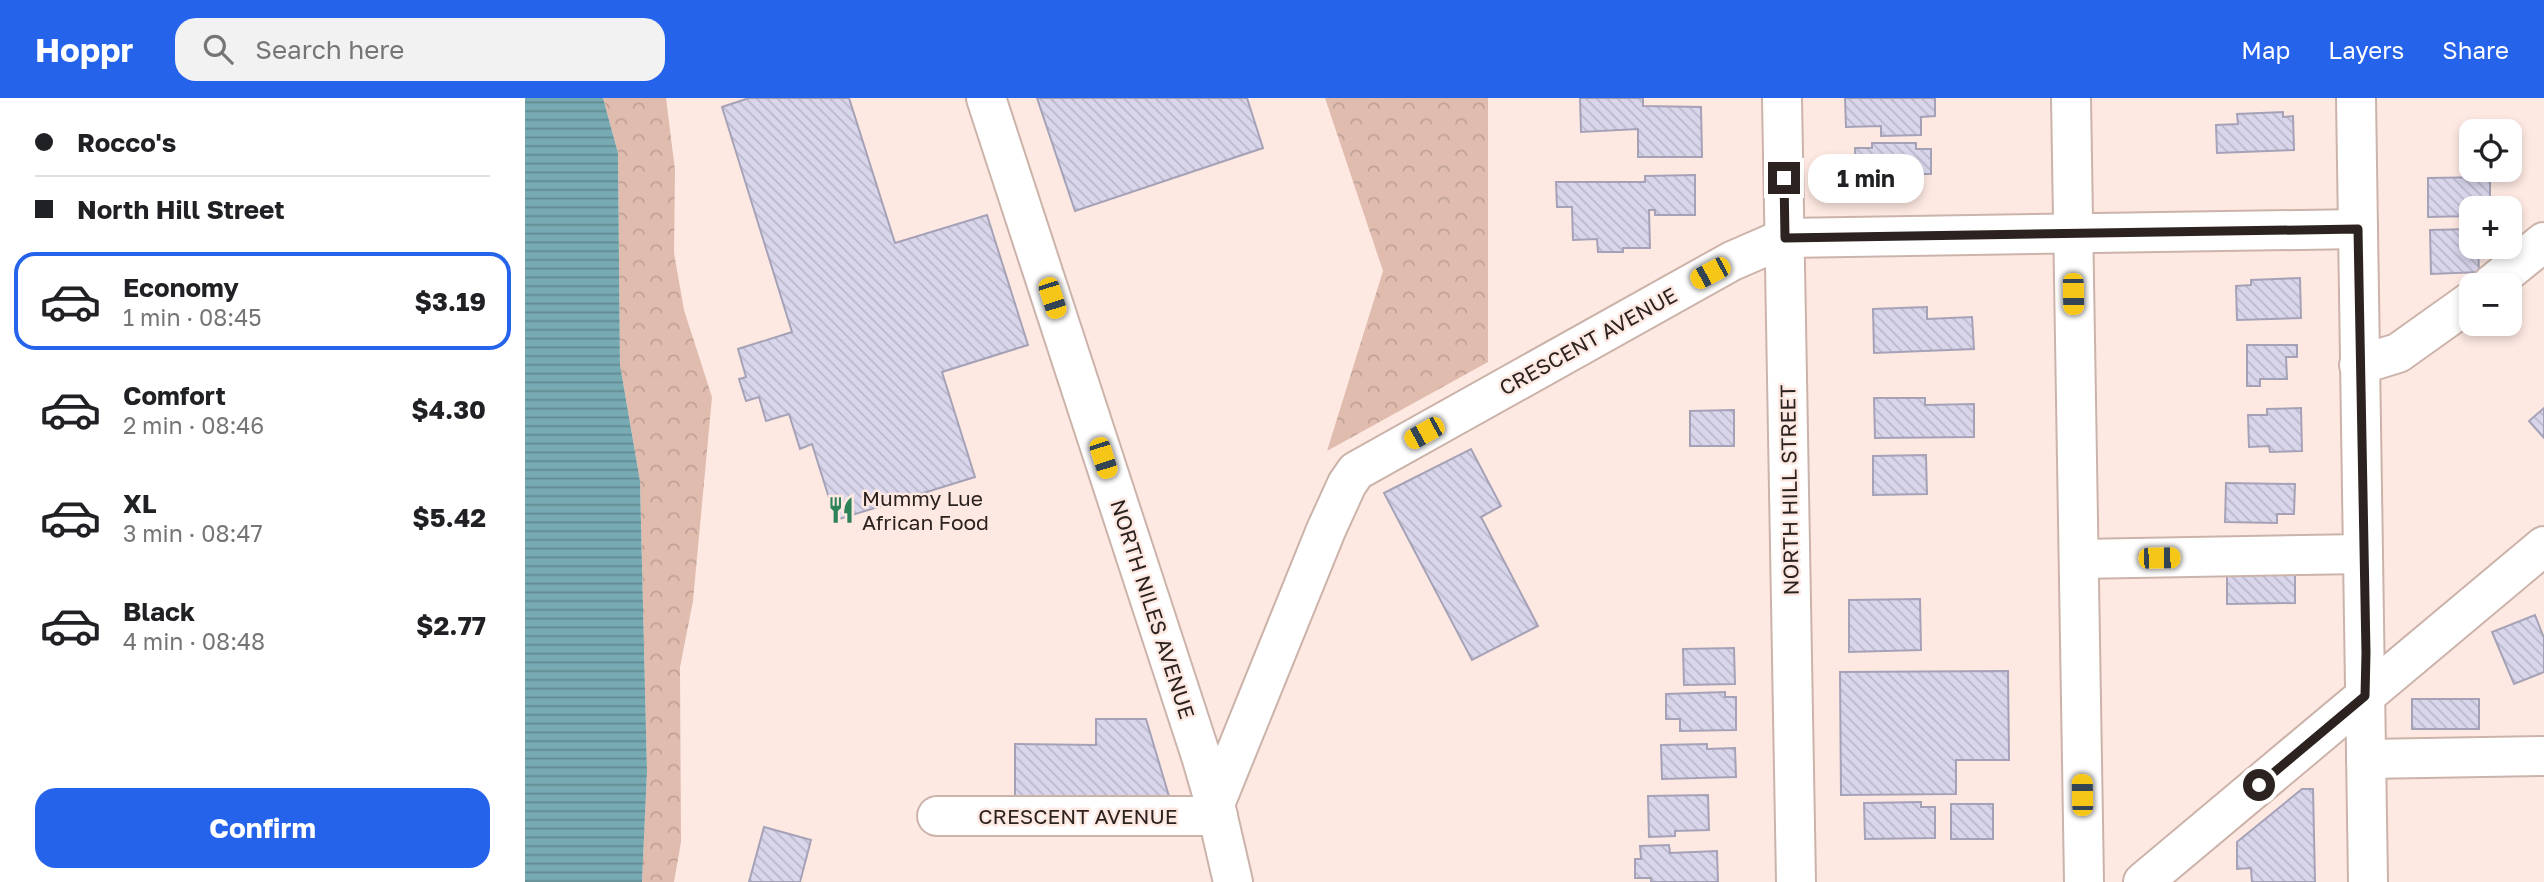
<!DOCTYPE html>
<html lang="en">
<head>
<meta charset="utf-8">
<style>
  :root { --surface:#fff; --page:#f2f2f2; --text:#202124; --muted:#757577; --line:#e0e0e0; --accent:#2563eb }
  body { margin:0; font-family:"Golos Text",sans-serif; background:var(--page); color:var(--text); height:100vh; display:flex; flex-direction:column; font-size:26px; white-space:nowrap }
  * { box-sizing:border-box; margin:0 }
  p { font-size:23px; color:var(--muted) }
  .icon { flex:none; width:38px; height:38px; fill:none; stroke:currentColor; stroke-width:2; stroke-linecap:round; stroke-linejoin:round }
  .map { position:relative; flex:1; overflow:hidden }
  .sheet { display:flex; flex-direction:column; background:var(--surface); width:525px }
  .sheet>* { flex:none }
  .hud { display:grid; align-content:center; height:154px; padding:0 35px; background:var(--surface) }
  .tools { position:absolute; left:1934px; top:21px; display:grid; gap:14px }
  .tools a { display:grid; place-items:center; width:63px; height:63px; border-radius:14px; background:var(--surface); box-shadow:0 4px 10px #0003; font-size:35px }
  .end { position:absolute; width:32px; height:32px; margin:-16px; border:9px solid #2c2320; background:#fff; box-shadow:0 0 0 4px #fff }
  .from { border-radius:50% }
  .bubble { position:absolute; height:49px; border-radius:21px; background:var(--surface); box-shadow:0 4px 10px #0003; font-size:23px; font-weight:700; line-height:49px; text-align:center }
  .car { position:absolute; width:21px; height:42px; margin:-21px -10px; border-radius:9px; box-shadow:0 0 5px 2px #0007; background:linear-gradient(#f5c518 24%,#345 0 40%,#f5c518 0 76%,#345 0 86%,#f5c518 0) }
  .hud b { display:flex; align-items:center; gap:24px; height:66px; font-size:26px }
  .hud b+b { border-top:2px solid var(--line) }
  .hud i { width:18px; height:18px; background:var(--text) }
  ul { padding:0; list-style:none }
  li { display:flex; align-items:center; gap:21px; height:98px; margin:0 14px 10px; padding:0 21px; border:4px solid transparent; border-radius:21px }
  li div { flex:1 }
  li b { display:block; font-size:26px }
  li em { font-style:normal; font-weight:700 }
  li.on { border-color:var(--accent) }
  li>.icon { width:63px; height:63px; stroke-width:1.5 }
  .button { display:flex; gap:14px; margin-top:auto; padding:14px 35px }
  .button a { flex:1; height:80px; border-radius:21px; background:var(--accent); color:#fff; font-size:28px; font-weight:700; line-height:80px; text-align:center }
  header { display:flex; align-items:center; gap:42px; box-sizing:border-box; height:98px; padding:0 35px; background:var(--accent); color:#fff }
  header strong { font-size:33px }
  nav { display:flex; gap:38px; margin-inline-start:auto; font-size:24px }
  .search { width:490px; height:63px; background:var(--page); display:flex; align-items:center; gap:18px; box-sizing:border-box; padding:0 24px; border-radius:21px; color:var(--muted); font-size:26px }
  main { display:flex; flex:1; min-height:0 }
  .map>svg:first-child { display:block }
  .forest { fill:url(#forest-crowns) }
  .water { fill:url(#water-rules) }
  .building { fill:url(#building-back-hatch); stroke:#a5a2b7; stroke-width:2 }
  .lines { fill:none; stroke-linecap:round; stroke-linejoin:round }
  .minor-casing { stroke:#ccb3aa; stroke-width:42 }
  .minor { stroke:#fff; stroke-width:38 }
  .route { stroke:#2c2320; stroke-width:9 }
  .labels { text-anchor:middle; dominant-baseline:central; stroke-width:5; stroke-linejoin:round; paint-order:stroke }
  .street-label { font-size:21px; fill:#2c2320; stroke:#fee9e2 }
  .poi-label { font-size:21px; fill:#2c2320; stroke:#fee9e2; text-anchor:start }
</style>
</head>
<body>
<header>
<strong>Hoppr</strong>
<div class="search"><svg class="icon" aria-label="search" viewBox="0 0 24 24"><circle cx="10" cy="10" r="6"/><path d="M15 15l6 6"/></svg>Search here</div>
<nav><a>Map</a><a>Layers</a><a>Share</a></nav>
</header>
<main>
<section class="sheet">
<div class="hud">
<b><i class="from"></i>Rocco's</b>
<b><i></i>North Hill Street</b>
</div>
<ul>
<li class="on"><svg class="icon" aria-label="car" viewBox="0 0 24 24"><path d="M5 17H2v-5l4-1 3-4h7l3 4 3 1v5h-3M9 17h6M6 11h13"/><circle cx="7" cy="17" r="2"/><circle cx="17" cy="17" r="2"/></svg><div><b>Economy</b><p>1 min · 08:45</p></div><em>$3.19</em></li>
<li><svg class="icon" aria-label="car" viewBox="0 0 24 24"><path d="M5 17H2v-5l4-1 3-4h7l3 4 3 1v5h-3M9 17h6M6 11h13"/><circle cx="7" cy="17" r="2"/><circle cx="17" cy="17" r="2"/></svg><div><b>Comfort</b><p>2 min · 08:46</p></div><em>$4.30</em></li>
<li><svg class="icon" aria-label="car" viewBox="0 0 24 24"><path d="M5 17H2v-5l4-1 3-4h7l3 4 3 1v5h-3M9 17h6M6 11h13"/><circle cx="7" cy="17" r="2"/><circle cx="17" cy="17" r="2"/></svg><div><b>XL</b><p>3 min · 08:47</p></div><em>$5.42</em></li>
<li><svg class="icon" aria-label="car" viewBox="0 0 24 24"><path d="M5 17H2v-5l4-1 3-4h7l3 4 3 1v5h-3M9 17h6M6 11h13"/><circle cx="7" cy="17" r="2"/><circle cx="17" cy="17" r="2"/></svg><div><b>Black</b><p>4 min · 08:48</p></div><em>$2.77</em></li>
</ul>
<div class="button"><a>Confirm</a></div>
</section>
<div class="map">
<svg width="2019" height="784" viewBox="0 0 2019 784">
  <defs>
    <pattern id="forest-crowns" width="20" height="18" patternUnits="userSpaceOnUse" patternTransform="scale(1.75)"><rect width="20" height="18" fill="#e0bcaf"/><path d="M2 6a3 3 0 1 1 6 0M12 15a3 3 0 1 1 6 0" fill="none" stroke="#c0a196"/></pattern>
    <pattern id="water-rules" width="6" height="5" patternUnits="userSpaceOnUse" patternTransform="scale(1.75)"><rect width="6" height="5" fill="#77aab3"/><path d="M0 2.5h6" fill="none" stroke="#628a91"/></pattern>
    <pattern id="building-back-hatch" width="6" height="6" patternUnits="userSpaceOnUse" patternTransform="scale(1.75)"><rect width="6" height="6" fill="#d9d6ec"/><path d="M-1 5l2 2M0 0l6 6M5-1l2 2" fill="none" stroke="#bab7ca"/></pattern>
  </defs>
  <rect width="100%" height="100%" fill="#fee9e2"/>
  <g class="forest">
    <path d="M78,0H141L150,72L149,155L159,212L187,299L168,503L155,569L156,744L149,784H117L122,673L115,383L95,267L93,55Z"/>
    <path d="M800,0H963V264L802,353L858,173Z"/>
  </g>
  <path class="water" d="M0,0H78L93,55L95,267L115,383L122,673L117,784H0Z"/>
  <g class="building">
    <path d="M224,0H324L370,145L462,117L503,247L417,274L450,379L311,422L287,346L275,351L264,316L241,323L234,299L221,303L214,281L221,279L213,251L267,234L197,9Z"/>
    <path d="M512,0H722L738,50L550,113Z"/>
    <path d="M1055,0H1118V8L1176,9L1177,59H1113V31L1056,34Z"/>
    <path d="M1320,0H1410V18L1396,19V37L1356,38V28L1321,29Z"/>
    <path d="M1758,14V19L1768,18L1769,52L1692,55L1691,27L1713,26L1712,16Z"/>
    <path d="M1347,45H1391V51H1406V76H1391V81L1346,82V74H1331L1330,50H1347Z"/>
    <path d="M1170,77V117H1130V112H1124L1125,150H1098V154H1073L1072,141L1048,142L1047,109H1032L1031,84H1120V78Z"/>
    <path d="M1965,79V110H1946V118L1903,119V80Z"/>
    <path d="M1946,131V149H1953L1954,174L1906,176L1905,132Z"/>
    <path d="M1775,180L1776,220L1712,222L1711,188L1726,187V182Z"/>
    <path d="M1402,209V221L1447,219L1449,251L1349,255L1348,211Z"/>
    <path d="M1722,247H1772V259H1761L1762,281H1735V288H1722Z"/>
    <path d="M1349,300H1400V307L1449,306V339L1350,340Z"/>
    <path d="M1776,310L1777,353L1745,354L1744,348L1724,349L1723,317H1742V311Z"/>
    <path d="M2019,310V340L2004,323Z"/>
    <path d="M1209,312V348H1165V313Z"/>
    <path d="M946,351L976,408L956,419L1013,528L947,562L859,395Z"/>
    <path d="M1401,357L1402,396L1348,397V358Z"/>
    <path d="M1701,385L1770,386L1769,416H1752V425L1700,424Z"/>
    <path d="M1770,471V505L1702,506V476Z"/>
    <path d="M1395,501L1396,552L1324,554V502Z"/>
    <path d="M2010,517L2019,540V574L1989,586L1967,534Z"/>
    <path d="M1209,550L1210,586L1159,587L1158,551Z"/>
    <path d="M1483,573L1484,662H1431V696L1316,697L1315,574Z"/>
    <path d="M1200,594V599H1211V632L1155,633V621H1141V596Z"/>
    <rect x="1887" y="601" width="67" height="30"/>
    <path d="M571,621H621L646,705L490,704V646L571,647Z"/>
    <path d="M1182,646V651L1210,650L1211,679L1137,681L1136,647Z"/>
    <path d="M1777,691H1788L1790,784H1727L1726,770L1712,771V744Z"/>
    <path d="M1183,697L1184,732L1150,733V738L1124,739L1123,698Z"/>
    <path d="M1396,704V709H1410V740L1340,741L1339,705Z"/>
    <rect x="1426" y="706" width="42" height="35"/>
    <path d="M239,729L286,742L275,784H224Z"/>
    <path d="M1144,747L1145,755L1192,753L1193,784H1126V780H1110V761H1116L1115,748Z"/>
  </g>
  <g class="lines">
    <defs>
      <g id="minor">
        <path d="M461,0L676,658L690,706L708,784"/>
        <path d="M1257,0L1271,784"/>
        <path d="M1546,0L1559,784"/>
        <path d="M1831,0L1843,784"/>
        <path d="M1966,187L2019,144"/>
        <path d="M1834,267L1873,255L1946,203"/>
        <path d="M1554,461L1838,456"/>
        <path d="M1841,661L2019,658"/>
        <path d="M690,706L801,432L822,386L831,373L1207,163L1260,140L1833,131"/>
        <path d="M412,718H693"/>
        <path d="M1618,784L2019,448"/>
      </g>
    </defs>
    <use href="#minor" class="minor-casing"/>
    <use href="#minor" class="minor"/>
  </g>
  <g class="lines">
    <path class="route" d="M1259,80L1260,140L1833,131L1841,555L1840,598L1734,687"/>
  </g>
  <defs>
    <symbol id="restaurant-bare" viewBox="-9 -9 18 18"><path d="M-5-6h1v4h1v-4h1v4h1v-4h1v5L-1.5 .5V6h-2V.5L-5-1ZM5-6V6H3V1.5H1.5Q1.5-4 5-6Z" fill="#2d8357" stroke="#fee9e2" stroke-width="2.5" paint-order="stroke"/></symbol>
  </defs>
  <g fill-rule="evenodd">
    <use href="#restaurant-bare" x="297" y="393" width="38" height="38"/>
  </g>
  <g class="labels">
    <g class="street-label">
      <text transform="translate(1063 243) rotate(-29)">CRESCENT AVENUE</text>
      <text transform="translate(1264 392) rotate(-91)">NORTH HILL STREET</text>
      <text transform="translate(628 511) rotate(72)">NORTH NILES AVENUE</text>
      <text x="553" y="718">CRESCENT AVENUE</text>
    </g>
    <g class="poi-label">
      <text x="337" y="400">Mummy Lue<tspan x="337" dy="24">African Food</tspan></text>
    </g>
  </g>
</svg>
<div class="tools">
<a><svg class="icon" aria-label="locate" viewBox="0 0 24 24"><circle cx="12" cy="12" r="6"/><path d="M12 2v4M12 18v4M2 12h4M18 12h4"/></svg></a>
<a>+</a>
<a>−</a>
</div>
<i class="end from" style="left:1734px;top:687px"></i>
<i class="end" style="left:1259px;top:80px"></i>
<div class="bubble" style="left:1283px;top:56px;width:116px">1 min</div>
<i class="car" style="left:1185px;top:175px;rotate:242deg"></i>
<i class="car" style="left:1548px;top:196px;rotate:179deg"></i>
<i class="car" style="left:527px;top:200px;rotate:162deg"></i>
<i class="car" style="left:899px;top:335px;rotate:241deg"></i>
<i class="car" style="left:578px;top:360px;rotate:162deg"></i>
<i class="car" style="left:1634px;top:460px;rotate:89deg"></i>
<i class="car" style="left:1557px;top:697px;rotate:359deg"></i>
</div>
</main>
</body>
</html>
